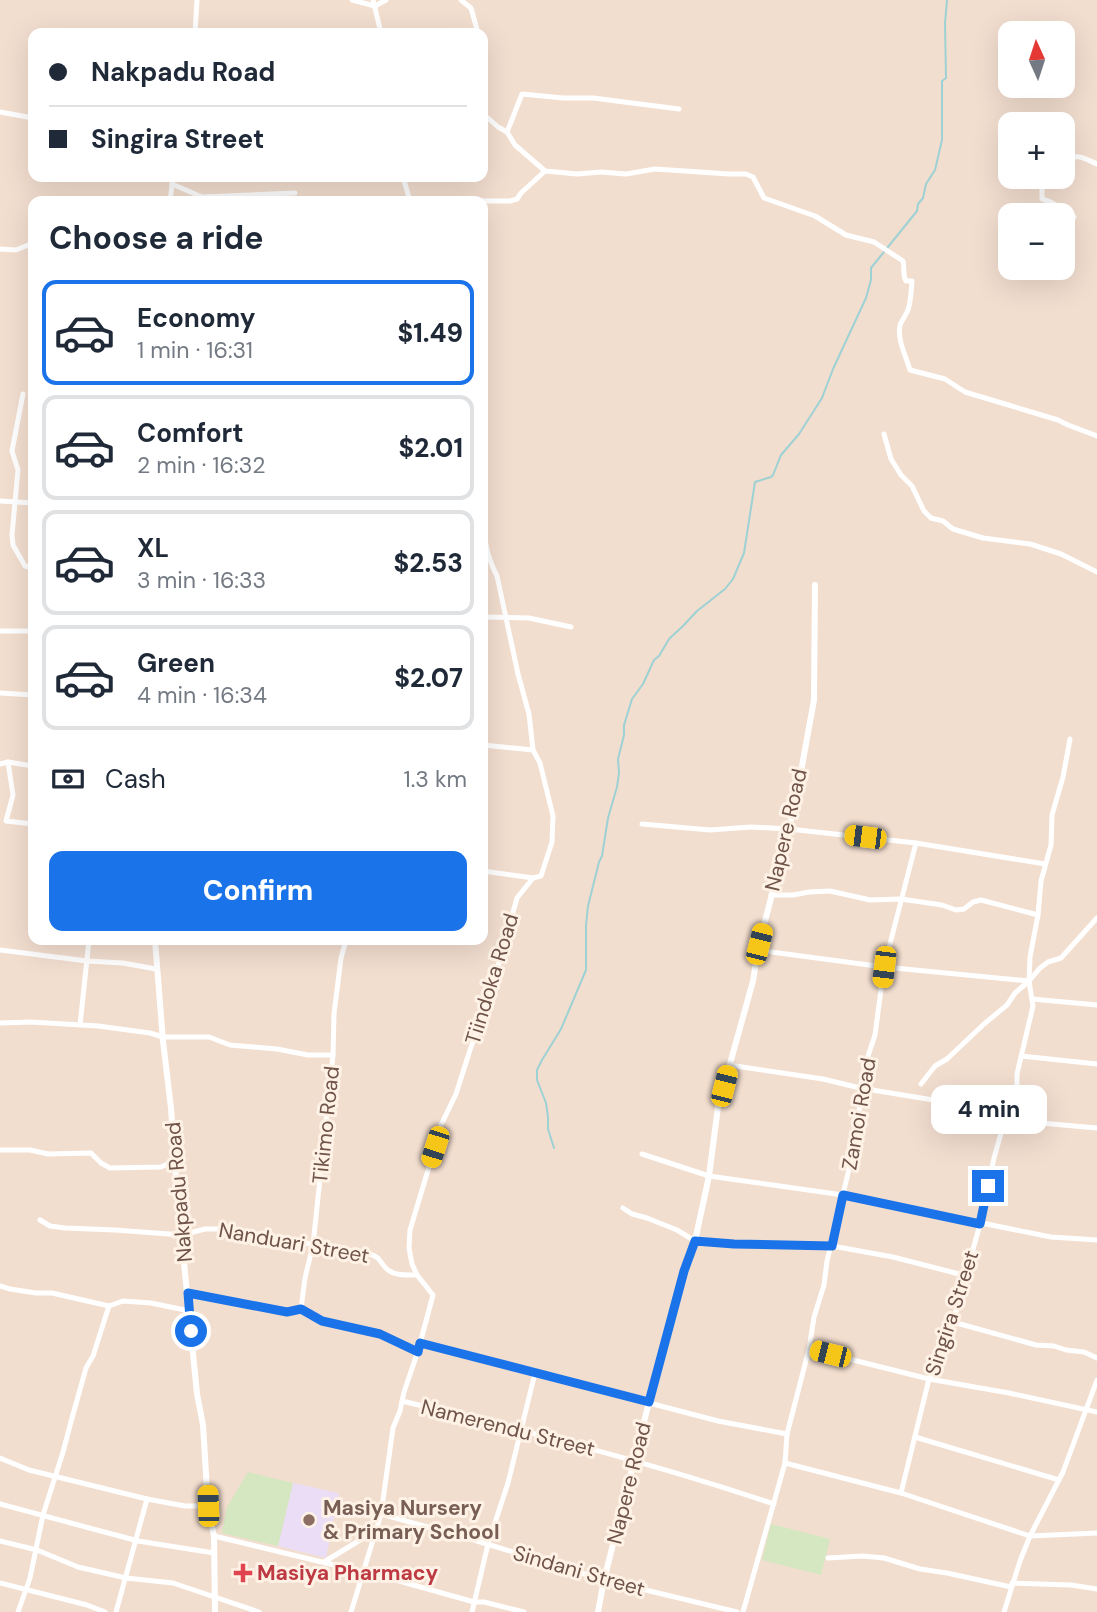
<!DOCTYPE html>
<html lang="en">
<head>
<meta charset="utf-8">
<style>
  :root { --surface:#fff; --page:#f6f6f7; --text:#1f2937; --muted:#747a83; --line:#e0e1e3; --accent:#1a73e8 }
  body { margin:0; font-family:"DM Sans",sans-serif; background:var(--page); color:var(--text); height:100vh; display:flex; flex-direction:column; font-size:26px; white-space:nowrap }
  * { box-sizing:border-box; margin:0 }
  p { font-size:23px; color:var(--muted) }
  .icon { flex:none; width:38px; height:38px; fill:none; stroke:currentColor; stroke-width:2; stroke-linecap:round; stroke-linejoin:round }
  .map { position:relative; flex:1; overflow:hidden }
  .panel { position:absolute; left:28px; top:196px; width:460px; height:749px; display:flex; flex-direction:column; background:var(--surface); border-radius:14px; box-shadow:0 7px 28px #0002 }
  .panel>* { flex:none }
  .banner { position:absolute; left:28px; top:28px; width:460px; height:154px; border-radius:14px; box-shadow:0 7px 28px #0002; display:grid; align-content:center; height:154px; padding:0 21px; background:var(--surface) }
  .needle { width:46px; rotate:357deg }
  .controls { position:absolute; left:998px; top:21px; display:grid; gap:14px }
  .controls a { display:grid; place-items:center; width:77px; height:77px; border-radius:14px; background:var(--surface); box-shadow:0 7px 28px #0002; font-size:35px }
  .end { position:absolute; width:32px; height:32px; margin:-16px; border:9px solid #1a73e8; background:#fff; box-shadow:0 0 0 4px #fff }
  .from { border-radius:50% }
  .bubble { position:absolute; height:49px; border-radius:14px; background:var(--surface); box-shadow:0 7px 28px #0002; font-size:23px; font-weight:800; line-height:49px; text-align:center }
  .car { position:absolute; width:21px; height:42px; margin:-21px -10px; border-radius:9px; box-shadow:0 0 5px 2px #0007; background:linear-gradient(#f5c518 24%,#345 0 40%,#f5c518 0 76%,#345 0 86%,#f5c518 0) }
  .banner b { display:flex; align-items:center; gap:24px; height:66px; font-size:26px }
  .banner b+b { border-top:2px solid var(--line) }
  .banner i { width:18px; height:18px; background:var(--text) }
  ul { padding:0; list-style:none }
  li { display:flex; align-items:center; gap:21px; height:105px; margin:0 14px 10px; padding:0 7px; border:4px solid var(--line); border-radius:14px }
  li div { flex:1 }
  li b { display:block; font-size:26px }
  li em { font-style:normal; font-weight:800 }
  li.selected { border-color:var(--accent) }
  li>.icon { width:63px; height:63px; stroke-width:1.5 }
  h2 { padding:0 21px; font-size:32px; line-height:84px }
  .pay { display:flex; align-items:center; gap:18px; height:77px; padding:0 21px; font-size:26px }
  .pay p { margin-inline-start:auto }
  .button { display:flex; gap:14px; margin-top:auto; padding:14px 21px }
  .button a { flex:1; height:80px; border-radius:14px; background:var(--accent); color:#fff; font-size:28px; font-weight:800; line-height:80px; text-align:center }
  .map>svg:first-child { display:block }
  .residential { fill:#f2decf; fill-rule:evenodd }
  .education { fill:#ebddf6 }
  .green { fill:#d4e7c0 }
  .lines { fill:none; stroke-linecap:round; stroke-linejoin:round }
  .stream { stroke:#9dd1d4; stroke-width:2 }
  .minor { stroke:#fff; stroke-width:5 }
  .tertiary { stroke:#fff; stroke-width:6 }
  .route { stroke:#1a73e8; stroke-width:9 }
  .education-dot { fill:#8d6e63; stroke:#fef2e6; stroke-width:2.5 }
  .health-dot { fill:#e0444e; stroke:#fef2e6; stroke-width:2.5 }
  .labels { text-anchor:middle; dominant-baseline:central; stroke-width:6; stroke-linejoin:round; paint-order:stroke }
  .street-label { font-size:21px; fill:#705349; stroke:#fef2e6 }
  .education-label { font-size:21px; font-weight:bold; fill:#785e54; stroke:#fef2e6; text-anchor:start }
  .health-label { font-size:21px; font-weight:bold; fill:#be3a42; stroke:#fef2e6; text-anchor:start }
</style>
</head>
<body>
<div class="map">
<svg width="1097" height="1612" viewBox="0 0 1097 1612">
  <rect width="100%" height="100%" fill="#fbeee0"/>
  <path class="residential" d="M0,0H1097V1612H0ZM33,33H483V177H33ZM1010,33H1062V86H1010ZM1010,124H1062V177H1010ZM33,201H483V940H33ZM1010,215H1062V268H1010Z"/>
  <path class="education" d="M293,1483L339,1493L326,1558L278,1546Z"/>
  <g class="green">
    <path d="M248,1472L293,1483L278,1546L222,1533L227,1507Z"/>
    <path d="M771,1524L830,1539L821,1575L762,1560Z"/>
  </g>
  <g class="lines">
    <path class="stream" d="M554,1148L548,1129V1117L546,1103L537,1080V1070L542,1060L561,1029L586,970V925L588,906L599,862L602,856L608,818L617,787L619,773L618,759L624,735V725L632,699L643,684L654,660L659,656L669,639L683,626L697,611L725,589L733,579L744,553L755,482L771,477L773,475L781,455L799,434L822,398L833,369L866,298L871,280V268L917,211L918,204L923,198L926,184L935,170L942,140V81L946,78L945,23L947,0"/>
    <g class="minor">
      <path d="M352,0L375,6L386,0"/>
      <path d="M373,0L381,33"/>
      <path d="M461,0L471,8L478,33"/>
      <path d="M195,33L197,0"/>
      <path d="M0,112L33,118"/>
      <path d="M483,117L488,118L498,127L507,132L515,145L545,171L577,174L601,172L626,174L655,169L729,174H746L753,177L764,198L815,216L846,235L874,242L903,261C905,269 902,274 906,281H912C911,291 911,301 908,310C906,315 902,320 900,325C897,340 906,356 910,370L945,379L965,392L1058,420L1068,425L1097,436"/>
      <path d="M507,132L522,94L563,98H593L679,109"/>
      <path d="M1062,160C1080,154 1081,157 1097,164"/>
      <path d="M403,177L410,201"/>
      <path d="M1042,177V199C1056,202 1061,210 1074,217"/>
      <path d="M172,184L202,197L295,193"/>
      <path d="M170,201L173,177"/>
      <path d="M476,201H510L517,199L521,193L545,171"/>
      <path d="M0,249L16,250L33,243"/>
      <path d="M23,394L12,451L18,470L12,535L13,545L25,566L33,568"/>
      <path d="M884,434L891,459L901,475L912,486L924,511L931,518L943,521L953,529L983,538L1030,544L1061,554L1097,572"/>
      <path d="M0,501L33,503"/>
      <path d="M483,617L529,618L571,627"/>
      <path d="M0,631H33"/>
      <path d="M0,693L33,695"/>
      <path d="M483,745L533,750"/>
      <path d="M8,762L13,795L6,821L33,824"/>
      <path d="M0,764L8,762L33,766"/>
      <path d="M642,824L710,830L751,827L789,829L916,843L884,967L875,1035L866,1062L860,1088L859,1118L855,1144L827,1261L824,1285L814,1317L809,1349L787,1434L785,1463L743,1612"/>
      <path d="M916,843L1045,864"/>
      <path d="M483,871L533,878"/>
      <path d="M771,895H793L809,892L830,891L870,900L901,899L942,905L956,910L964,909L973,902L981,900L1038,915"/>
      <path d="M0,950L87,961L123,963L156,969"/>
      <path d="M757,950L884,967L1029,981"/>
      <path d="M1029,981L1030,957L1038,915L1041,881L1051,845L1052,815L1063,777L1070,739"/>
      <path d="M1032,999L1097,1005"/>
      <path d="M0,1023L31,1022L98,1026L150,1033L163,1037H209L230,1045L277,1049L308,1055H333"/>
      <path d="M80,1025L89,940"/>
      <path d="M1021,1056L1097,1064"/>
      <path d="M729,1065L823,1079L860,1088L1007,1112L1040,1123L1097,1128"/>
      <path d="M921,1084L935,1066L947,1059L984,1024L1007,1005L1015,993L1029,981"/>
      <path d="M0,1150H30L48,1154L91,1153L101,1163L110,1168L161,1167L176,1160"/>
      <path d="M642,1154L709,1176L843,1195L1051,1237L1097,1240"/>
      <path d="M623,1208L632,1214L647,1218L677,1230L695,1241L734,1244L832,1246L893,1257L967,1276"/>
      <path d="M40,1220L50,1226L65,1228L115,1230L182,1235L205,1229H221L366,1253C384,1258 377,1261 388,1270C396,1276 407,1275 417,1275"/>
      <path d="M0,1286L10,1289L36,1293H52L109,1306L123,1301L151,1303L185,1310L189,1308"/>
      <path d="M188,1292L287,1312L301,1309L322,1321L380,1334L418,1351"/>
      <path d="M301,1309L305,1278L313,1245L333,1055L334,1014L341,958L346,940"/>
      <path d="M953,1322L1036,1345L1054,1346L1066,1350L1084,1352L1097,1358"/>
      <path d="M420,1343L718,1421L787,1434"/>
      <path d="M809,1349L929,1379L1009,1393L1097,1412"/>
      <path d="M402,1401C527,1431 652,1463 774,1504"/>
      <path d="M915,1437L1059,1480"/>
      <path d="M0,1458L29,1470L147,1499L185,1506H208"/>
      <path d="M785,1463L901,1493L1030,1536L1097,1533"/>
      <path d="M901,1493L929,1379L953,1322L980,1224L994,1158L1007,1112L1013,1103L1017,1089V1074L1033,1006L1029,981L1040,968L1048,962L1061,958L1097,918"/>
      <path d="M0,1504L138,1541L214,1553"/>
      <path d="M381,1514L474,1540L604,1580L737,1612"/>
      <path d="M214,1536L392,1579L474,1602H484L524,1612"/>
      <path d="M0,1541L37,1550L78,1567L126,1578L173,1583L259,1612"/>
      <path d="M828,1558L863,1556L884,1558L920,1569L947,1573L1011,1587"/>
      <path d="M324,1562L375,1531"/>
      <path d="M0,1583L87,1605L105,1612"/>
      <path d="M1012,1583L1071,1585L1097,1589"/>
      <path d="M18,1612L30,1578L43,1515L63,1452L72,1418L86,1368L93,1356L109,1306"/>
      <path d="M116,1612L147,1499"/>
      <path d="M351,1612L381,1514L393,1428L400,1411L404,1392L418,1351L433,1295L417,1275L412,1264L409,1248L410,1230L435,1147L440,1127L456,1094L470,1050L491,991L517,898L533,878L541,876L552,842L553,816L540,763L533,750L529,714L518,674L497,576C481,546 485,526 483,493"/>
      <path d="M472,1612L488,1544L508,1483L535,1373"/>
      <path d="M1004,1612L1020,1561L1030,1536L1063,1472L1097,1380"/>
    </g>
    <g class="tertiary">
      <path d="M155,940L163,1041L171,1108L177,1192L197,1394L203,1425L208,1506L214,1536L215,1612"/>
      <path d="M598,1612L604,1580L649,1402L684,1271L695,1241L709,1176L718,1107L753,981L759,944L789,829L802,766L814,700L815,585"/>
    </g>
  </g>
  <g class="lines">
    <path class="route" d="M191,1331L188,1293L287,1312L301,1309L322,1321L380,1334L418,1352L420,1343L649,1402L684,1271L695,1241L734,1244L832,1246L843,1195L980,1224L988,1186"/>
  </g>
  <circle class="education-dot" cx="309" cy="1520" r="7"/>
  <path class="health-dot" d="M239.5 1562.5h7v7h7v7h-7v7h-7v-7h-7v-7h7z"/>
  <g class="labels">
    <g class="street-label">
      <text transform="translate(786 830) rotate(-77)">Napere Road</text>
      <text transform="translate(492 979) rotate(-73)">Tiindoka Road</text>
      <text transform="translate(859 1114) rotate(-80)">Zamoi Road</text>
      <text transform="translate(326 1125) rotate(-84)">Tikimo Road</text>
      <text transform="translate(179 1192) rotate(-95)">Nakpadu Road</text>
      <text transform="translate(294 1243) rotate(10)">Nanduari Street</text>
      <text transform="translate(952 1313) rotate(-72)">Singira Street</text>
      <text transform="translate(508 1428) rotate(14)">Namerendu Street</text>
      <text transform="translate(629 1483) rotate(-76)">Napere Road</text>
      <text transform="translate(579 1571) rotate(16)">Sindani Street</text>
    </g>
    <g class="education-label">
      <text x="323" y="1508">Masiya Nursery<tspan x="323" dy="24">&amp; Primary School</tspan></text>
    </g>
    <g class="health-label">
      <text x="257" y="1573">Masiya Pharmacy</text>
    </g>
  </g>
</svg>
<div class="controls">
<a><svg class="needle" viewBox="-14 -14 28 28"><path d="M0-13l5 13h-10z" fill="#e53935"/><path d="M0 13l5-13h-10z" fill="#747a83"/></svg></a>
<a>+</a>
<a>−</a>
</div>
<i class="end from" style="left:191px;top:1331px"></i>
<i class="end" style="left:988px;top:1186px"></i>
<div class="bubble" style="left:931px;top:1085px;width:116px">4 min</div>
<i class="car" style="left:865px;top:837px;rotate:277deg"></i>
<i class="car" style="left:759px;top:944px;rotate:14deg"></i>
<i class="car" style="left:884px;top:967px;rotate:187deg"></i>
<i class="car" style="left:724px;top:1086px;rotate:14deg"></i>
<i class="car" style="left:435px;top:1147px;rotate:198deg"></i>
<i class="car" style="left:830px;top:1354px;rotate:284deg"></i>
<i class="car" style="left:208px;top:1506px;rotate:358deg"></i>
<div class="banner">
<b><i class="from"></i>Nakpadu Road</b>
<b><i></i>Singira Street</b>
</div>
<section class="panel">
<h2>Choose a ride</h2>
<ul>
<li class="selected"><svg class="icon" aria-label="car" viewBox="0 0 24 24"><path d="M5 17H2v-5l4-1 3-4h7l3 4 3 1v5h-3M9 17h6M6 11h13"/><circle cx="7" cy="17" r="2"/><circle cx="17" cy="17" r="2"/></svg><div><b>Economy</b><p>1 min · 16:31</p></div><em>$1.49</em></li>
<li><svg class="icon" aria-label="car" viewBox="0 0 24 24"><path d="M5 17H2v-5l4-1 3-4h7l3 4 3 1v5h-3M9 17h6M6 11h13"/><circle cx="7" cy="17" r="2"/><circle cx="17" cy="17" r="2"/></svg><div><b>Comfort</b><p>2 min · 16:32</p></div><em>$2.01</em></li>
<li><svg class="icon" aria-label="car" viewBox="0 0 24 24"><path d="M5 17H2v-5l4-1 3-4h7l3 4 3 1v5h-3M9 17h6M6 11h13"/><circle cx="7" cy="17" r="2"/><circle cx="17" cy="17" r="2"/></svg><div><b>XL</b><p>3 min · 16:33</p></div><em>$2.53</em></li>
<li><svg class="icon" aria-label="car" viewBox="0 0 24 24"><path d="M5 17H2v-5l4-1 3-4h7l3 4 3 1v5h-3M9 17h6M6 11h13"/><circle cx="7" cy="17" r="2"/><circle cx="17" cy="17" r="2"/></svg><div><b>Green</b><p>4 min · 16:34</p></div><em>$2.07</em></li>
</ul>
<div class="pay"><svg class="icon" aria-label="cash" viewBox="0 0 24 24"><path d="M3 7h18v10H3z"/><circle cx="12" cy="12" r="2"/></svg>Cash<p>1.3 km</p></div>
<div class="button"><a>Confirm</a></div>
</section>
</div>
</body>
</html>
